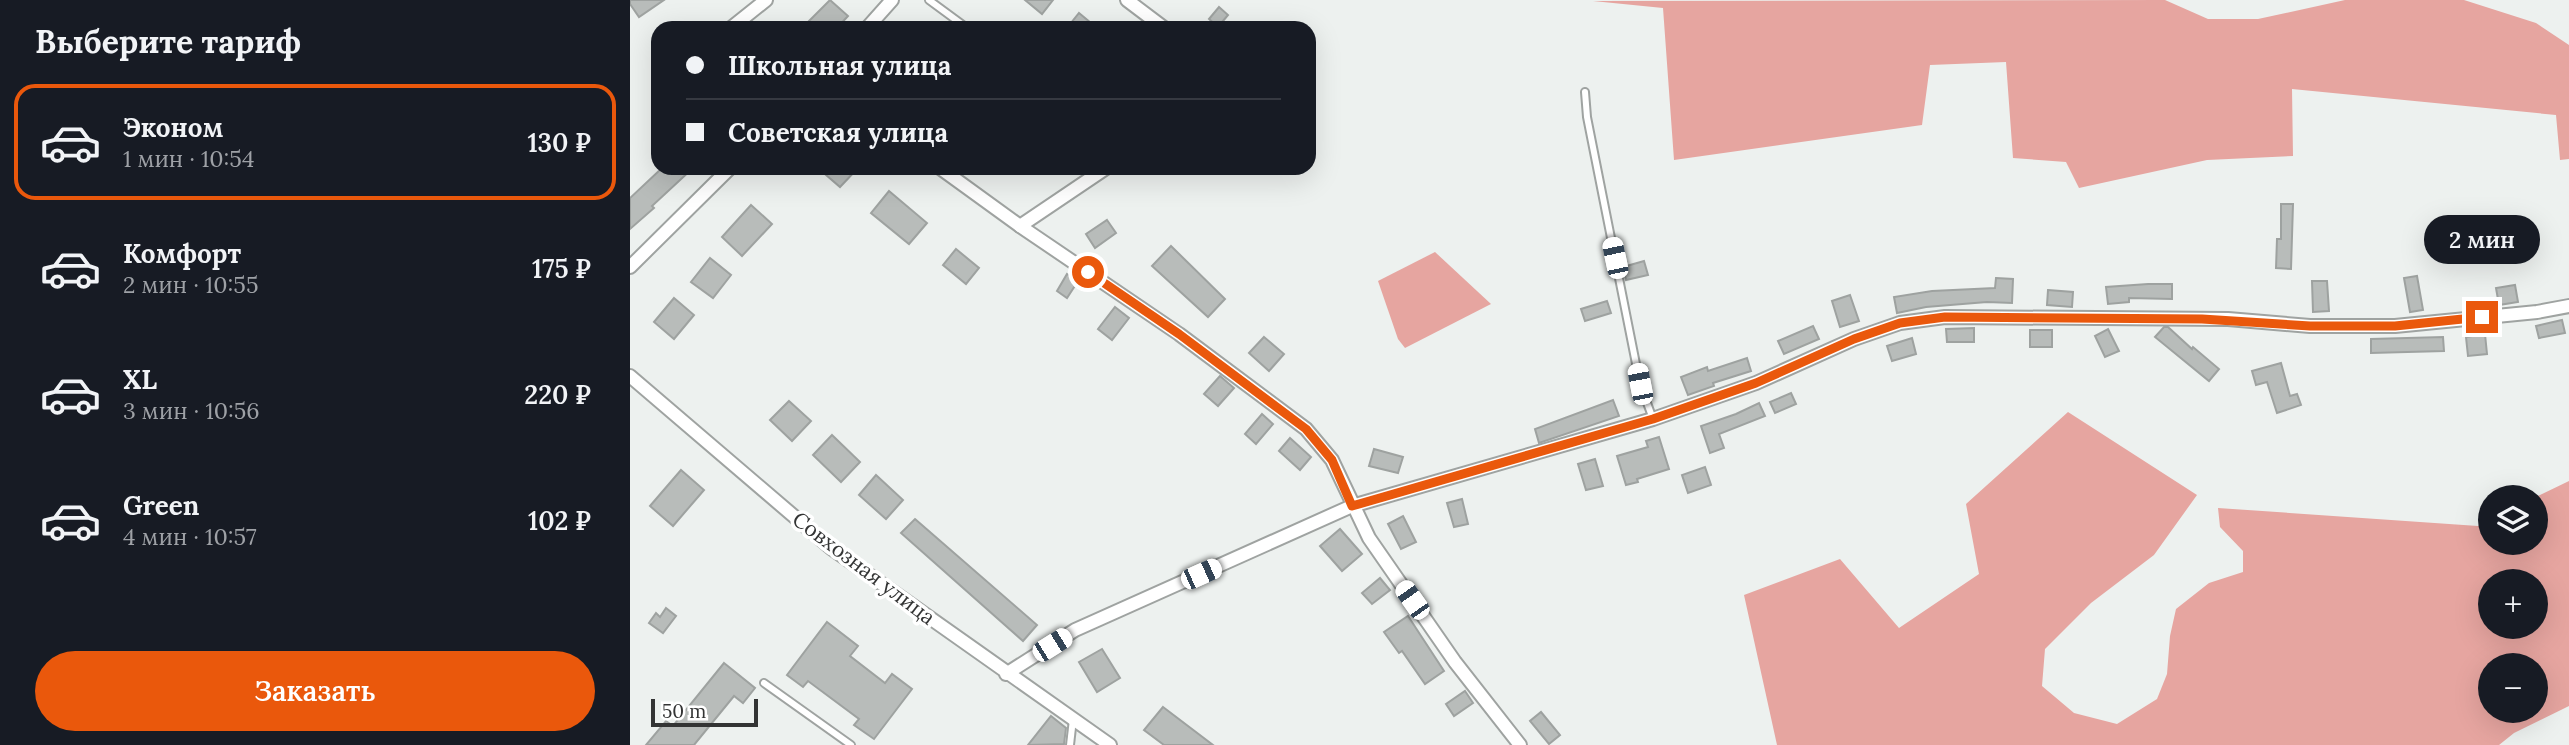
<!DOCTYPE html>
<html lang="ru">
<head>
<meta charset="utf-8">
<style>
  :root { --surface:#171b24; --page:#20242c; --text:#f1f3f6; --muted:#9ea1a6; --line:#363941; --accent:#ea580c }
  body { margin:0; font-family:Lora,serif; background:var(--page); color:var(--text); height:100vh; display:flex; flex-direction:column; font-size:26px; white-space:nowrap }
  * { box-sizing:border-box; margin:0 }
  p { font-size:23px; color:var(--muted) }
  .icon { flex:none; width:38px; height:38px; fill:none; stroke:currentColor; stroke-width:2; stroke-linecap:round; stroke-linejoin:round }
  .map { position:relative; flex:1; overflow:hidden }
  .panel { display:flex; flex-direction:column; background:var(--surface); width:630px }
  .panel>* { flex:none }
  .guide { position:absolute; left:21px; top:21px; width:665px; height:154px; border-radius:21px; box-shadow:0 7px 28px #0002; display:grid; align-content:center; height:154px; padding:0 35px; background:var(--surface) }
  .fabs { position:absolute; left:1848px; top:485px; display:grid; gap:14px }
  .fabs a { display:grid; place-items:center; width:70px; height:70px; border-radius:50%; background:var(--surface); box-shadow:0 7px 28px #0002; font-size:35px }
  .scale { position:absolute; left:21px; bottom:18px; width:107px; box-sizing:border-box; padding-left:7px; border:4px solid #333434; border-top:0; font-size:19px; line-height:24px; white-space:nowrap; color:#333434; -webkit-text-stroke:5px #fff; paint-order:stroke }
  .end { position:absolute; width:32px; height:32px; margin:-16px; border:9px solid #ea580c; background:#fff; box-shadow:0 0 0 4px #fff }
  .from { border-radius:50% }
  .bubble { position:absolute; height:49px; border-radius:24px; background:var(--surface); box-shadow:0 7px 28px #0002; font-size:23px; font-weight:600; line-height:49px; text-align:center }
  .car { position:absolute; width:21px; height:42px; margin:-21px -10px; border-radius:9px; box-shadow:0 0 5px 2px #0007; background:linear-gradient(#fff 24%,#345 0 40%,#fff 0 76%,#345 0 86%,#fff 0) }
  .guide b { display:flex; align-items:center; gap:24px; height:66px; font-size:26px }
  .guide b+b { border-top:2px solid var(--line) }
  .guide i { width:18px; height:18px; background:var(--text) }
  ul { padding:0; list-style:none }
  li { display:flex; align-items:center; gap:21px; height:116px; margin:0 14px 10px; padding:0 21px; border:4px solid transparent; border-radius:21px }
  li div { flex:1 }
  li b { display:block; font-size:26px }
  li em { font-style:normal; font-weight:600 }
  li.current { border-color:var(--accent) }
  li>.icon { width:63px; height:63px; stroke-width:1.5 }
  h2 { padding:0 35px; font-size:32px; line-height:84px }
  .button { display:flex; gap:14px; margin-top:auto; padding:14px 35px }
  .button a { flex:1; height:80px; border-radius:42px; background:var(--accent); color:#fff; font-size:28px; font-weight:600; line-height:80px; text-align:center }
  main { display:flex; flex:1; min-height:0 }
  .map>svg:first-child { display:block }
  .forest { fill:#e6a5a0; fill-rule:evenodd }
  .building { fill:#b8bcba; stroke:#9ea2a0; stroke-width:2 }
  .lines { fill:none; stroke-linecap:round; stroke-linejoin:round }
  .lane-casing { stroke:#9fa3a1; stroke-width:10 }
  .street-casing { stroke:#9fa3a1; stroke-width:16 }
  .lane { stroke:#fff; stroke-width:6 }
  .street { stroke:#fff; stroke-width:12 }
  .route { stroke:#ea580c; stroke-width:9 }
  .labels { text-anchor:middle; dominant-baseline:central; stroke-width:7; stroke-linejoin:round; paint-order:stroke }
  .street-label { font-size:21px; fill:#333434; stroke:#fff }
</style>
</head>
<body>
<main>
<section class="panel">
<h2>Выберите тариф</h2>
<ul>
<li class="current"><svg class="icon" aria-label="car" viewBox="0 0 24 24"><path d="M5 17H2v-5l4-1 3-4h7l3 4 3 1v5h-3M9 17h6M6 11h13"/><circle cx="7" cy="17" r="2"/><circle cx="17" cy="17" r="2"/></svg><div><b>Эконом</b><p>1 мин · 10:54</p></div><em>130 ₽</em></li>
<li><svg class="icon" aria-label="car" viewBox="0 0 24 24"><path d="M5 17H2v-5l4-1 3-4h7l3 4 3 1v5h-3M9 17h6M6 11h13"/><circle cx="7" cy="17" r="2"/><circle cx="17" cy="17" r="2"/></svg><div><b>Комфорт</b><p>2 мин · 10:55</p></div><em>175 ₽</em></li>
<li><svg class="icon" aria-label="car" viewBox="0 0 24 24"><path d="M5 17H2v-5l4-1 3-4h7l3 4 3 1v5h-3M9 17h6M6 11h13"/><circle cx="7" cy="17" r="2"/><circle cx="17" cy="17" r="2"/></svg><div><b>XL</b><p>3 мин · 10:56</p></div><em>220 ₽</em></li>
<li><svg class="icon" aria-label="car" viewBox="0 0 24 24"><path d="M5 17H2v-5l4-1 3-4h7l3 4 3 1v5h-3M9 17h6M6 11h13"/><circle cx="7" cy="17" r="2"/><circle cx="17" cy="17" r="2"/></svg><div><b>Green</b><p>4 мин · 10:57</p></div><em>102 ₽</em></li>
</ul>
<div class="button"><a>Заказать</a></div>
</section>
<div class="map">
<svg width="1939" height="745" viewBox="0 0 1939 745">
  <rect width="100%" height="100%" fill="#edf1ef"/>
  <g class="forest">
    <path d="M1535,0L1578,19H1628L1715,0H1834L1906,23L1939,45V159L1930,160L1926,115L1662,89L1663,156L1577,160L1449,188L1436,162L1383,158L1376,62L1300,65L1292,125L1044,160L1033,8L963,1Z"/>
    <path d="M805,252L861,304L775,348L768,339L748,281Z"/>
    <path d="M1438,412L1567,495L1524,555L1461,603L1415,649L1412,686L1444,713L1487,724L1527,699L1537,674L1540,636L1546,609L1579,583L1613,572V551L1590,527L1588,508L1848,526L1860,520V542H1906V497L1939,481V706L1884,733L1869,745H1147L1114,595L1210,559L1269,628L1349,574L1336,504ZM1860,581H1906V626H1860ZM1860,665H1906V710H1860Z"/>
  </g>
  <g class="building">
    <path d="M0,0H34L9,17L0,4Z"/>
    <path d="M200,0L218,16L207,28H172Z"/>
    <path d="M395,0H423L412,14Z"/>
    <path d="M589,7L598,15L588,27L579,19Z"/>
    <path d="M449,13L467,28H437Z"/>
    <path d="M32,168H63L22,206L24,208L0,229V198Z"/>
    <path d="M188,168H228L210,187Z"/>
    <path d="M259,191L297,223L279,244L241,213Z"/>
    <path d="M1651,204H1663L1661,269L1646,268L1647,239H1651Z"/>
    <path d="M121,205L142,224L112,256L92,237Z"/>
    <path d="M477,220L486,233L465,248L456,234Z"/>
    <path d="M541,246L595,299L578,317L522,266Z"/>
    <path d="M326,249L349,268L336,284L313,265Z"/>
    <path d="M80,258L101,275L83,298L61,282Z"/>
    <path d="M1014,261L1018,275L996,280L993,267Z"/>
    <path d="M437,274L448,281L437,298L427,291Z"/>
    <path d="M1787,276L1793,310L1780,312L1774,278Z"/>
    <path d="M1366,278L1383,279L1382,303L1357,302L1296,307L1267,313L1264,297L1302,291L1365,288Z"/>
    <path d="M1682,281H1697L1699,311L1683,312Z"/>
    <path d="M1518,284H1542V299L1499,298V302L1478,304L1476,287Z"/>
    <path d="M1885,285L1888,302L1869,305L1866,288Z"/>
    <path d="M1418,290L1443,292L1442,307L1417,305Z"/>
    <path d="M1220,295L1229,321L1210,327L1202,301Z"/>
    <path d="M44,298L64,315L44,339L24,322Z"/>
    <path d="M977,301L981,313L955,321L951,309Z"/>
    <path d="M485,307L499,318L482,340L468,329Z"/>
    <path d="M1932,320L1935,333L1909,338L1906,326Z"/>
    <path d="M1183,326L1189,339L1154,354L1148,341Z"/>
    <path d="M1534,327H1538L1562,349L1563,347L1589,369L1579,381L1525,337Z"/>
    <path d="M1344,328V342H1317L1316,329Z"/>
    <path d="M1478,329L1489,351L1475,357L1465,336Z"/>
    <rect x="1400" y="330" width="22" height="17"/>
    <path d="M1855,334L1857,354L1838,356L1836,337Z"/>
    <path d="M634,337L654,354L639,371L619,353Z"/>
    <path d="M1813,337L1814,351L1741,353V339Z"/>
    <path d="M1282,338L1286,354L1262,361L1257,346Z"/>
    <path d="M1117,358L1121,371L1083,383L1084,386L1058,395L1051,377L1077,367L1078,371Z"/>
    <path d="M1651,363L1660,396L1667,394L1671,405L1647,413L1637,382L1626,385L1622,371Z"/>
    <path d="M590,376L604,388L588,406L574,394Z"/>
    <path d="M1161,393L1166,404L1145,413L1140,402Z"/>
    <path d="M983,400L989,416L909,443L905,429Z"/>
    <path d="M159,401L181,421L162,441L140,420Z"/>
    <path d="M1129,403L1135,416L1089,434L1094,448L1080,453L1071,426L1106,414Z"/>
    <path d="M632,414L643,424L626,444L615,434Z"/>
    <path d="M202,435L230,462L211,482L183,455Z"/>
    <path d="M1029,437L1039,469L1007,479L1008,482L996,485L987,456L1018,447L1016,441Z"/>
    <path d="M660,438L681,457L670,470L649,451Z"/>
    <path d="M744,449L773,457L768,473L739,466Z"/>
    <path d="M965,459L973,486L956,490L948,464Z"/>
    <path d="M1075,467L1081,485L1058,493L1052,475Z"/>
    <path d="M51,470L74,490L43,526L20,506Z"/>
    <path d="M246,475L273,500L256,519L229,495Z"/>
    <path d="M832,499L838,524L824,527L817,503Z"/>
    <path d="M773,516L786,542L771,549L758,524Z"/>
    <path d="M285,519L407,625L393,641L271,533Z"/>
    <path d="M710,529L732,554L712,571L690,546Z"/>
    <path d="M750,578L760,590L742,604L732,593Z"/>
    <path d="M36,608L46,616L33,633L19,623L26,613L30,617Z"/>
    <path d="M778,616L814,671L795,684L772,651L769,653L754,632Z"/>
    <path d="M197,622L228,646L220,656L255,683L262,674L282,689L244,739L224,725L229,719L178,681L173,687L157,675Z"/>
    <path d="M472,649L490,678L467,692L449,662Z"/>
    <path d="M94,663L125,688L113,703L104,696L64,745H16L36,721L43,726Z"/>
    <path d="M835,691L843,703L824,716L816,704Z"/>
    <path d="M533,707L583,745H534L514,730Z"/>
    <path d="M911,712L930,735L919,744L900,721Z"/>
    <path d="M421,716L436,728L434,744L398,745Z"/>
  </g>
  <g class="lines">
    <defs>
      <g id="lane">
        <path d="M299,0L337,28"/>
        <path d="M955,92L957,117L1010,384L1023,419"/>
        <path d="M134,683L221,745"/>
        <path d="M440,745L443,719"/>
      </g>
      <g id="street">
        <path d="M497,0L534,28"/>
        <path d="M101,28L136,0"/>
        <path d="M237,28L262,0"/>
        <path d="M310,168L390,226L549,334L676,429L702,460L739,538L825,662L890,745"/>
        <path d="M390,226L476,168"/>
        <path d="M0,267L100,168"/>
        <path d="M0,376L201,548L480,745"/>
        <path d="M376,674L445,630L722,506L1023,419L1126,383L1224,339L1270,323L1315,317L1598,319L1680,326H1765L1907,312L1939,306"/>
      </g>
    </defs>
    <use href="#lane" class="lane-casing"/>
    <use href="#street" class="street-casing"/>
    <use href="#lane" class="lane"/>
    <use href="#street" class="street"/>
  </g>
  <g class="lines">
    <path class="route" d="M458,272L549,334L676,429L702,460L722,506L1023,419L1126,383L1224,339L1270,323L1315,317L1572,319L1680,326H1765L1852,317"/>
  </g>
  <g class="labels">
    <g class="street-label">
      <text transform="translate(234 568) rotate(37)">Совхозная улица</text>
    </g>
  </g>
</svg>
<div class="fabs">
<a><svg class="icon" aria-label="layers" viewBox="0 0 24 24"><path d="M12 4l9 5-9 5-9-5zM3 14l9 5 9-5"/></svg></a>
<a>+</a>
<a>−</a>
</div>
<div class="scale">50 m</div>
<i class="end from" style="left:458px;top:272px"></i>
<i class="end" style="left:1852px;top:317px"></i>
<div class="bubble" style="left:1794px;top:215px;width:116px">2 мин</div>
<i class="car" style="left:985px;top:258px;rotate:348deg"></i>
<i class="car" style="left:1010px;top:384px;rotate:349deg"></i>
<i class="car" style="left:571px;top:574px;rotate:66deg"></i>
<i class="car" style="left:782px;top:600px;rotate:325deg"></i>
<i class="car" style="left:422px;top:645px;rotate:58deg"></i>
<div class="guide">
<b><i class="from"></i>Школьная улица</b>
<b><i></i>Советская улица</b>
</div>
</div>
</main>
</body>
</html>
